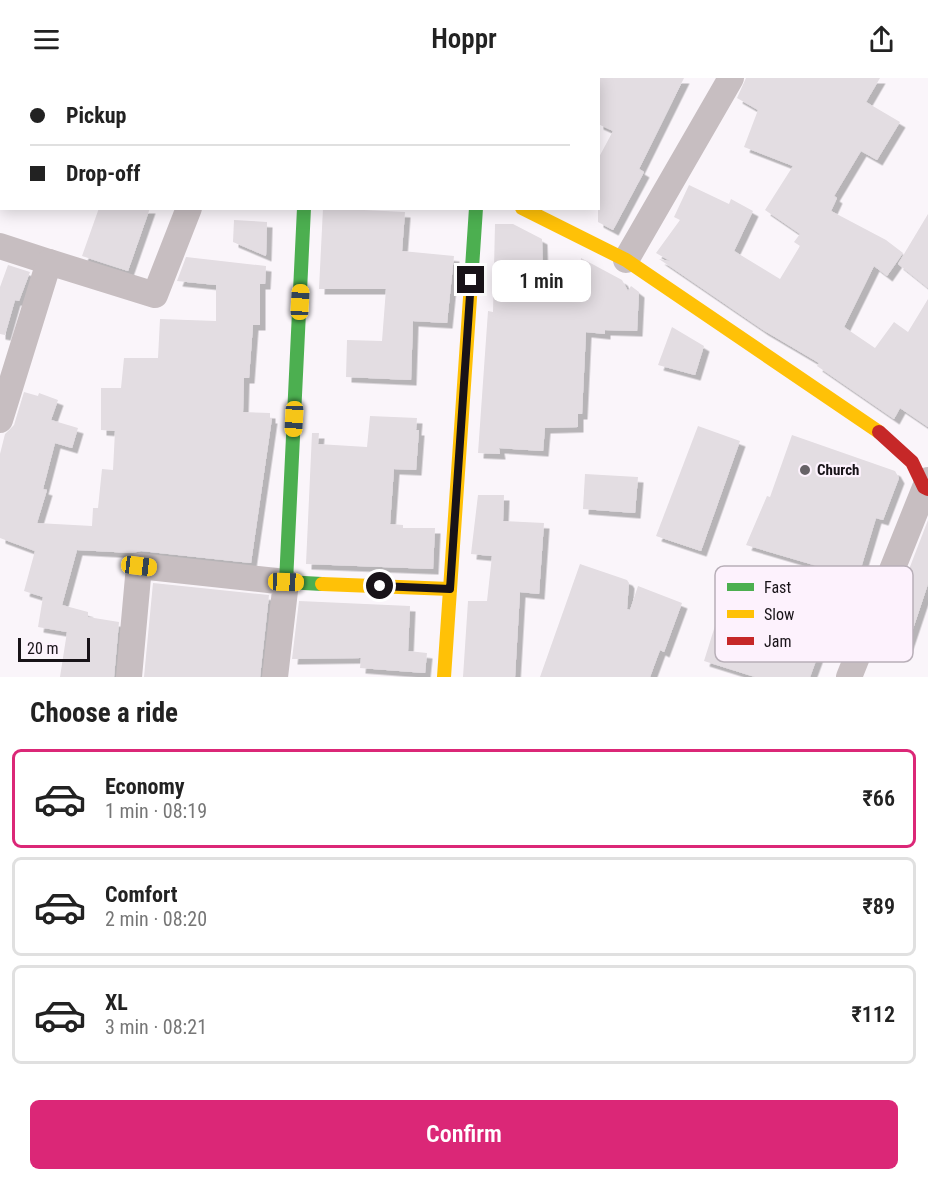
<!DOCTYPE html>
<html lang="en">
<head>
<meta charset="utf-8">
<style>
  :root { --surface:#fff; --page:#f6f6f6; --text:#222; --muted:#767676; --line:#e0e0e0; --accent:#db2777 }
  body { margin:0; font-family:"Roboto Condensed",sans-serif; background:var(--page); color:var(--text); height:100vh; display:flex; flex-direction:column; font-size:22px; white-space:nowrap }
  * { box-sizing:border-box; margin:0 }
  p { font-size:20px; color:var(--muted) }
  .icon { flex:none; width:33px; height:33px; fill:none; stroke:currentColor; stroke-width:2; stroke-linecap:round; stroke-linejoin:round }
  .map { position:relative; height:599px; overflow:hidden }
  .panel { display:flex; flex-direction:column; background:var(--surface); flex:1 }
  .panel>* { flex:none }
  .top-card { position:absolute; left:0px; top:0px; width:600px; height:132px; box-shadow:0 3px 15px #0003; display:grid; align-content:center; height:132px; padding:0 30px; background:var(--surface) }
  .scale { position:absolute; left:18px; bottom:15px; width:72px; box-sizing:border-box; padding-left:6px; border:3px solid #181318; border-top:0; font-size:16px; line-height:21px; white-space:nowrap; color:#181318; -webkit-text-stroke:4px #fdf2fd; paint-order:stroke }
  .end { position:absolute; width:27px; height:27px; margin:-14px; border:8px solid #181318; background:#fff; box-shadow:0 0 0 3px #fff }
  .from { border-radius:50% }
  .bubble { position:absolute; height:42px; border-radius:9px; background:var(--surface); box-shadow:0 3px 15px #0003; font-size:20px; font-weight:600; line-height:42px; text-align:center }
  .car { position:absolute; width:18px; height:36px; margin:-18px -9px; border-radius:8px; box-shadow:0 0 4px 2px #0007; background:linear-gradient(#f5c518 24%,#345 0 40%,#f5c518 0 76%,#345 0 86%,#f5c518 0) }
  .top-card b { display:flex; align-items:center; gap:21px; height:57px; font-size:22px }
  .top-card b+b { border-top:2px solid var(--line) }
  .top-card i { width:15px; height:15px; background:var(--text) }
  ul { padding:0; list-style:none }
  li { display:flex; align-items:center; gap:18px; height:99px; margin:0 12px 9px; padding:0 18px; border:3px solid var(--line); border-radius:9px }
  li div { flex:1 }
  li b { display:block; font-size:22px }
  li em { font-style:normal; font-weight:600 }
  li.current { border-color:var(--accent) }
  li>.icon { width:54px; height:54px; stroke-width:1.5 }
  h2 { padding:0 30px; font-size:27px; line-height:72px }
  .primary-button { display:flex; gap:12px; margin-top:auto; padding:12px 30px }
  .primary-button a { flex:1; height:69px; border-radius:9px; background:var(--accent); color:#fff; font-size:24px; font-weight:600; line-height:69px; text-align:center }
  header { display:flex; justify-content:space-between; align-items:center; height:78px; padding:0 30px; background:var(--surface); font-size:27px; font-weight:600 }
  .map>svg:first-child { display:block }
  .building { fill:#e3dde2; filter:url(#shadow) }
  .lines { fill:none; stroke-linecap:round; stroke-linejoin:round }
  .street { stroke:#c7bec1; stroke-width:26 }
  .fast { stroke:#4caf50; stroke-width:14 }
  .slow { stroke:#ffc107; stroke-width:14 }
  .jam { stroke:#c62828; stroke-width:14 }
  .route { stroke:#181318; stroke-width:8 }
  .poi-dot { fill:#676267; stroke:#fdf2fd; stroke-width:2 }
  .labels { text-anchor:middle; dominant-baseline:central; stroke-width:4.5; stroke-linejoin:round; paint-order:stroke }
  .poi-label { font-size:15px; font-weight:bold; fill:#181318; stroke:#fdf2fd; text-anchor:start }
  .key { fill:#fdf2fd; stroke:#b8afb8; stroke-width:1.5 }
  .key-label { font-size:16px; fill:#181318 }
</style>
</head>
<body>
<header><svg class="icon" aria-label="menu" viewBox="0 0 24 24"><path d="M4 6h16M4 12h16M4 18h16"/></svg>Hoppr<svg class="icon" aria-label="share" viewBox="0 0 24 24"><path d="M12 15V3M7 8l5-5 5 5M5 13v7h14v-7"/></svg></header>
<div class="map">
<svg width="928" height="599" viewBox="0 0 928 599">
  <defs>
    <filter id="shadow"><feDropShadow dx="5.5" dy="5.5" stdDeviation="0" flood-color="#0004"/></filter>
  </defs>
  <rect width="100%" height="100%" fill="#faf5fa"/>
  <g class="building">
    <path d="M598,0H684L639,91L644,94L613,152L598,144V81L613,53L598,46Z"/>
    <path d="M746,0H880L866,24L900,44L877,82L861,73L834,118L837,120L831,133L886,162L903,175L887,198L874,188L844,249L875,270L894,244L908,254L928,221V349L900,330L894,341L817,288L819,285L763,252L659,181L670,183L656,175L680,142L674,139L689,107L729,126L731,121L753,133L734,173L780,201L800,168L794,164L800,156L765,132L793,88L744,69L758,32L737,20Z"/>
    <path d="M99,130H150L128,193L82,178Z"/>
    <path d="M323,130L405,134L402,173L454,178L447,245L413,243L411,302L346,299L347,262L382,263L386,211H319Z"/>
    <path d="M928,136V210L898,186Z"/>
    <path d="M234,142L267,144L266,178L233,164Z"/>
    <path d="M495,146H513L542,161L543,195L580,198L581,180L622,202L628,213L631,208L639,214L637,253L605,252V256L586,254L582,336H578V349L545,350L543,373L499,370L500,376L478,375L488,233L493,234Z"/>
    <path d="M186,179L266,188L265,206H260V247H253L249,300H244L243,334L270,335V340H272L251,485L141,473L132,475L77,472L62,527L88,534V539L119,544L114,599H60L67,554L38,549L43,519L24,513L35,473L0,460V376L5,356L14,347L24,314L38,318L39,315L58,322L51,342L78,350L72,370L55,365L43,411L47,412L37,445L92,448L93,430H98L102,391L113,392L115,353L101,352V310H121L124,280H158L160,241L216,243V207L177,203Z"/>
    <path d="M8,187L30,194L19,223L15,222L5,257L0,256V209Z"/>
    <path d="M672,249L704,268L695,297L658,287Z"/>
    <path d="M370,338L417,340L416,352H419L416,392L394,391L390,446L403,447V450H435L433,491L306,486L312,355H319L318,366L367,369Z"/>
    <path d="M698,348L740,363L701,473L656,458Z"/>
    <path d="M792,357L895,393L899,400L883,442L876,440L858,500L746,467L767,418L770,419Z"/>
    <path d="M585,396L638,399L635,435L583,431Z"/>
    <path d="M478,417H504L503,443L544,445L539,516L520,514L515,599H463L468,523H487L492,478L471,476Z"/>
    <path d="M928,442V506L906,572L881,564Z"/>
    <path d="M580,486L627,502L629,505L627,531L630,532L638,508L682,525L664,574L660,572L650,599H540Z"/>
    <path d="M153,505L269,517L260,599H144Z"/>
    <path d="M299,523L410,528L408,573L427,575L425,595L360,590L361,580L292,581Z"/>
    <path d="M719,535L821,569L810,599H755L704,583Z"/>
  </g>
  <g class="lines">
    <g class="street">
      <path d="M274,0L276,2"/>
      <path d="M239,2L240,0"/>
      <path d="M0,168L49,184"/>
      <path d="M626,182L731,0"/>
      <path d="M0,342L49,184L155,217L189,130"/>
      <path d="M129,599L139,488L286,504L275,599"/>
      <path d="M849,599L928,402"/>
    </g>
    <g class="fast">
      <path d="M425,0V2"/>
      <path d="M304,130L286,504L322,506"/>
      <path d="M471,205L476,130"/>
    </g>
    <g class="slow">
      <path d="M522,130L626,182L879,354"/>
      <path d="M322,506L450,511"/>
      <path d="M444,599L471,205"/>
    </g>
    <path class="jam" d="M879,354L912,384L924,409L928,411"/>
  </g>
  <g class="lines">
    <path class="route" d="M380,508L450,511L471,202"/>
  </g>
  <circle class="poi-dot" cx="805" cy="392" r="6"/>
  <g class="labels">
    <g class="poi-label">
      <text x="817" y="392">Church</text>
    </g>
  </g>
  <rect x="715" y="488" width="198" height="96" rx="9" class="key"/>
  <rect x="727" y="505" width="27" height="8" fill="#4caf50"/>
  <rect x="727" y="532" width="27" height="8" fill="#ffc107"/>
  <rect x="727" y="559" width="27" height="8" fill="#c62828"/>
  <g class="key-label">
    <text x="764" y="515">Fast</text>
    <text x="764" y="542">Slow</text>
    <text x="764" y="569">Jam</text>
  </g>
</svg>
<div class="scale">20 m</div>
<i class="end from" style="left:380px;top:508px"></i>
<i class="end" style="left:471px;top:202px"></i>
<div class="bubble" style="left:492px;top:182px;width:99px">1 min</div>
<i class="car" style="left:300px;top:224px;rotate:3deg"></i>
<i class="car" style="left:294px;top:341px;rotate:183deg"></i>
<i class="car" style="left:139px;top:488px;rotate:97deg"></i>
<i class="car" style="left:286px;top:504px;rotate:92deg"></i>
<div class="top-card">
<b><i class="from"></i>Pickup</b>
<b><i></i>Drop-off</b>
</div>
</div>
<section class="panel">
<h2>Choose a ride</h2>
<ul>
<li class="current"><svg class="icon" aria-label="car" viewBox="0 0 24 24"><path d="M5 17H2v-5l4-1 3-4h7l3 4 3 1v5h-3M9 17h6M6 11h13"/><circle cx="7" cy="17" r="2"/><circle cx="17" cy="17" r="2"/></svg><div><b>Economy</b><p>1 min · 08:19</p></div><em>₹66</em></li>
<li><svg class="icon" aria-label="car" viewBox="0 0 24 24"><path d="M5 17H2v-5l4-1 3-4h7l3 4 3 1v5h-3M9 17h6M6 11h13"/><circle cx="7" cy="17" r="2"/><circle cx="17" cy="17" r="2"/></svg><div><b>Comfort</b><p>2 min · 08:20</p></div><em>₹89</em></li>
<li><svg class="icon" aria-label="car" viewBox="0 0 24 24"><path d="M5 17H2v-5l4-1 3-4h7l3 4 3 1v5h-3M9 17h6M6 11h13"/><circle cx="7" cy="17" r="2"/><circle cx="17" cy="17" r="2"/></svg><div><b>XL</b><p>3 min · 08:21</p></div><em>₹112</em></li>
</ul>
<div class="primary-button"><a>Confirm</a></div>
</section>
</body>
</html>
